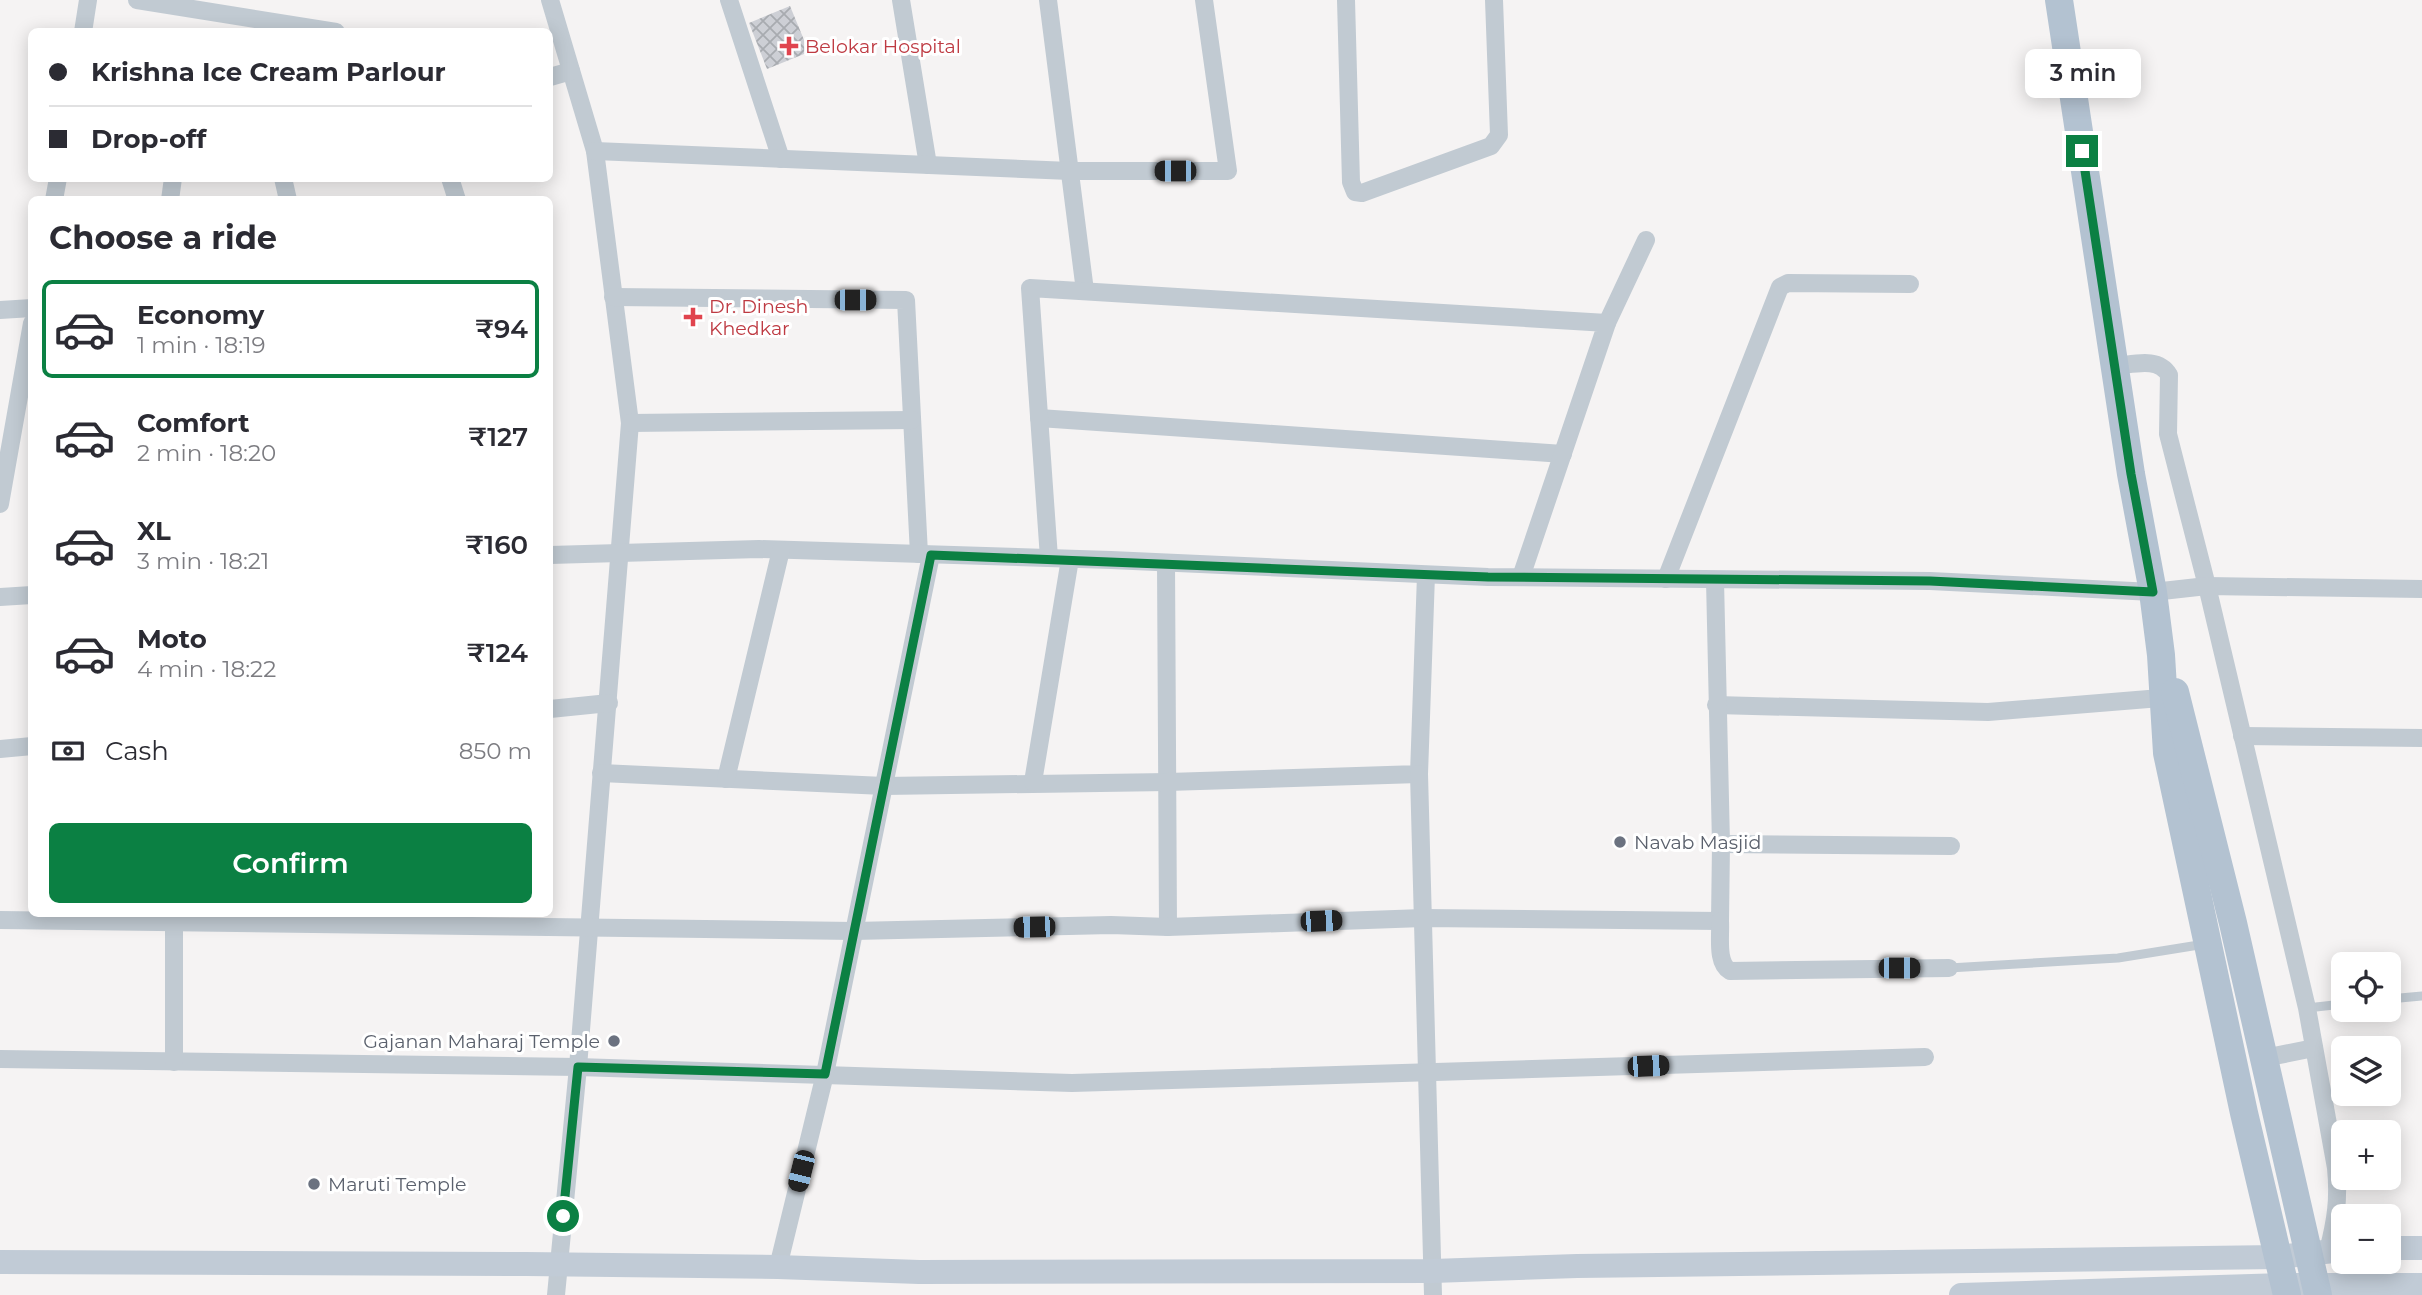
<!DOCTYPE html>
<html lang="en">
<head>
<meta charset="utf-8">
<style>
  :root { --surface:#fff; --page:#f2f2f3; --text:#2b2b33; --muted:#7c7c81; --line:#e1e1e2; --accent:#0b8043 }
  body { margin:0; font-family:Montserrat,sans-serif; background:var(--page); color:var(--text); height:100vh; display:flex; flex-direction:column; font-size:26px; white-space:nowrap }
  * { box-sizing:border-box; margin:0 }
  p { font-size:23px; color:var(--muted) }
  .icon { flex:none; width:38px; height:38px; fill:none; stroke:currentColor; stroke-width:2; stroke-linecap:round; stroke-linejoin:round }
  .map { position:relative; flex:1; overflow:hidden }
  .panel { position:absolute; left:28px; top:196px; width:525px; height:721px; display:flex; flex-direction:column; background:var(--surface); border-radius:10px; box-shadow:0 4px 18px #0003 }
  .panel>* { flex:none }
  .banner { position:absolute; left:28px; top:28px; width:525px; height:154px; border-radius:10px; box-shadow:0 4px 18px #0003; display:grid; align-content:center; height:154px; padding:0 21px; background:var(--surface) }
  .controls { position:absolute; left:2331px; top:952px; display:grid; gap:14px }
  .controls a { display:grid; place-items:center; width:70px; height:70px; border-radius:10px; background:var(--surface); box-shadow:0 4px 18px #0003; font-size:35px }
  .end { position:absolute; width:32px; height:32px; margin:-16px; border:9px solid #0b8043; background:#fff; box-shadow:0 0 0 4px #fff }
  .from { border-radius:50% }
  .bubble { position:absolute; height:49px; border-radius:10px; background:var(--surface); box-shadow:0 4px 18px #0003; font-size:23px; font-weight:600; line-height:49px; text-align:center }
  .car { position:absolute; width:21px; height:42px; margin:-21px -10px; border-radius:9px; box-shadow:0 0 5px 2px #0007; background:linear-gradient(#222 24%,#8ab4d8 0 40%,#222 0 76%,#8ab4d8 0 86%,#222 0) }
  .banner b { display:flex; align-items:center; gap:24px; height:66px; font-size:26px }
  .banner b+b { border-top:2px solid var(--line) }
  .banner i { width:18px; height:18px; background:var(--text) }
  ul { padding:0; list-style:none }
  li { display:flex; align-items:center; gap:21px; height:98px; margin:0 14px 10px; padding:0 7px; border:4px solid transparent; border-radius:10px }
  li div { flex:1 }
  li b { display:block; font-size:26px }
  li em { font-style:normal; font-weight:600 }
  li.on { border-color:var(--accent) }
  li>.icon { width:63px; height:63px; stroke-width:1.5 }
  h2 { padding:0 21px; font-size:32px; line-height:84px }
  .pay { display:flex; align-items:center; gap:18px; height:77px; padding:0 21px; font-size:26px }
  .pay p { margin-inline-start:auto }
  .button { display:flex; gap:14px; margin-top:auto; padding:14px 21px }
  .button a { flex:1; height:80px; border-radius:10px; background:var(--accent); color:#fff; font-size:28px; font-weight:600; line-height:80px; text-align:center }
  .map>svg:first-child { display:block }
  .building { fill:url(#building-cross-hatch) }
  .lines { fill:none; stroke-linecap:round; stroke-linejoin:round }
  .service { stroke:#c1cad2; stroke-width:9 }
  .minor { stroke:#c1cad2; stroke-width:18 }
  .secondary { stroke:#c1cbd6; stroke-width:24 }
  .primary { stroke:#b3c2d1; stroke-width:28 }
  .route { stroke:#0b8043; stroke-width:9 }
  .health-dot { fill:#e0444e; stroke:#fff; stroke-width:2.5 }
  .worship-dot { fill:#6b7280; stroke:#fff; stroke-width:2.5 }
  .labels { text-anchor:middle; dominant-baseline:central; stroke-width:6; stroke-linejoin:round; paint-order:stroke }
  .health-label { font-size:19px; fill:#be3a42; stroke:#fff; text-anchor:start }
  .worship-label { font-size:19px; fill:#5b616d; stroke:#fff; text-anchor:start }
</style>
</head>
<body>
<div class="map">
<svg width="2422" height="1295" viewBox="0 0 2422 1295">
  <defs>
    <pattern id="building-cross-hatch" width="8" height="8" patternUnits="userSpaceOnUse" patternTransform="scale(1.75)"><rect width="8" height="8" fill="#cdcfd5"/><path d="M0 0l8 8M0 8l8-8" fill="none" stroke="#a8abb0"/></pattern>
  </defs>
  <rect width="100%" height="100%" fill="#f5f3f3"/>
  <path class="building" d="M790,6L809,52L767,69L749,23Z"/>
  <g class="lines">
    <g class="service">
      <path d="M1949,968L2118,958L2205,944"/>
      <path d="M2389,999L2422,996"/>
      <path d="M2307,1008L2343,1004"/>
    </g>
    <g class="minor">
      <path d="M137,0L336,32"/>
      <path d="M550,0L595,151L630,423L578,1067L556,1295"/>
      <path d="M729,0L781,159"/>
      <path d="M901,0L928,165"/>
      <path d="M1048,0L1085,291"/>
      <path d="M1346,0L1351,182L1355,192L1362,193L1491,146L1499,135L1494,0"/>
      <path d="M83,32L88,0"/>
      <path d="M550,77L571,71"/>
      <path d="M595,151L1070,171H1228L1204,0"/>
      <path d="M283,178L288,200"/>
      <path d="M450,178L457,200"/>
      <path d="M54,200L58,178"/>
      <path d="M170,200L173,178"/>
      <path d="M613,297L906,300L919,554"/>
      <path d="M0,310L32,308"/>
      <path d="M1607,323L1646,240"/>
      <path d="M2114,366C2132,365 2158,356 2169,375L2168,434L2207,586L2307,1008L2336,1168C2339,1199 2336,1220 2328,1251"/>
      <path d="M1039,418L1563,454"/>
      <path d="M630,423L912,420"/>
      <path d="M0,504L32,323"/>
      <path d="M550,555L759,549L1111,560L1488,577L1930,581L2153,592L2207,586L2422,589"/>
      <path d="M1049,558L1030,288L1607,323L1521,577"/>
      <path d="M1166,563L1168,927"/>
      <path d="M1666,579L1780,287L1788,283L1910,284"/>
      <path d="M0,597L32,595"/>
      <path d="M1716,705L1988,712L2173,697"/>
      <path d="M550,709L609,703"/>
      <path d="M2242,736L2422,738"/>
      <path d="M0,749L32,746"/>
      <path d="M601,773L884,786L1168,782L1419,774L1426,575"/>
      <path d="M1419,774L1433,1295"/>
      <path d="M726,779L781,550"/>
      <path d="M1033,782L1070,559"/>
      <path d="M1721,844L1951,846"/>
      <path d="M0,920L854,931L1111,925L1168,927L1423,918L1720,921L1721,844L1715,580"/>
      <path d="M1720,921C1721,936 1716,963 1730,971L1949,968"/>
      <path d="M2264,1058L2314,1048"/>
      <path d="M0,1059L578,1067L1072,1083L1925,1057"/>
      <path d="M174,1062V914"/>
      <path d="M778,1267L825,1074L931,555"/>
    </g>
    <g class="secondary">
      <path d="M2389,1248H2422"/>
      <path d="M0,1262L526,1264L778,1267L919,1272L1433,1271L1577,1266L2278,1257L2343,1250"/>
      <path d="M1961,1295L2284,1285H2422"/>
    </g>
    <g class="primary">
      <path d="M2059,0L2131,474L2153,592L2161,655L2167,753L2244,1113L2287,1295"/>
      <path d="M2175,692L2233,923L2318,1295"/>
    </g>
  </g>
  <g class="lines">
    <path class="route" d="M563,1216L578,1067L825,1074L931,555L1488,577L1930,581L2153,592L2131,474L2082,151"/>
  </g>
  <g class="health-dot">
    <path d="M785.5 35.5h7v7h7v7h-7v7h-7v-7h-7v-7h7z"/>
    <path d="M689.5 306.5h7v7h7v7h-7v7h-7v-7h-7v-7h7z"/>
  </g>
  <g class="worship-dot">
    <circle cx="1620" cy="842" r="7"/>
    <circle cx="614" cy="1041" r="7"/>
    <circle cx="314" cy="1184" r="7"/>
  </g>
  <g class="labels">
    <g class="health-label">
      <text x="805" y="46">Belokar Hospital</text>
      <text x="709" y="306">Dr. Dinesh<tspan x="709" dy="22">Khedkar</tspan></text>
    </g>
    <g class="worship-label">
      <text x="1634" y="842">Navab Masjid</text>
      <text x="600" y="1041" text-anchor="end">Gajanan Maharaj Temple</text>
      <text x="328" y="1184">Maruti Temple</text>
    </g>
  </g>
</svg>
<div class="controls">
<a><svg class="icon" aria-label="locate" viewBox="0 0 24 24"><circle cx="12" cy="12" r="6"/><path d="M12 2v4M12 18v4M2 12h4M18 12h4"/></svg></a>
<a><svg class="icon" aria-label="layers" viewBox="0 0 24 24"><path d="M12 4l9 5-9 5-9-5zM3 14l9 5 9-5"/></svg></a>
<a>+</a>
<a>−</a>
</div>
<i class="end from" style="left:563px;top:1216px"></i>
<i class="end" style="left:2082px;top:151px"></i>
<div class="bubble" style="left:2025px;top:49px;width:116px">3 min</div>
<i class="car" style="left:1175px;top:171px;rotate:270deg"></i>
<i class="car" style="left:855px;top:300px;rotate:90deg"></i>
<i class="car" style="left:1321px;top:921px;rotate:88deg"></i>
<i class="car" style="left:1034px;top:927px;rotate:269deg"></i>
<i class="car" style="left:1899px;top:968px;rotate:90deg"></i>
<i class="car" style="left:1648px;top:1066px;rotate:88deg"></i>
<i class="car" style="left:801px;top:1171px;rotate:194deg"></i>
<div class="banner">
<b><i class="from"></i>Krishna Ice Cream Parlour</b>
<b><i></i>Drop-off</b>
</div>
<section class="panel">
<h2>Choose a ride</h2>
<ul>
<li class="on"><svg class="icon" aria-label="car" viewBox="0 0 24 24"><path d="M5 17H2v-5l4-1 3-4h7l3 4 3 1v5h-3M9 17h6M6 11h13"/><circle cx="7" cy="17" r="2"/><circle cx="17" cy="17" r="2"/></svg><div><b>Economy</b><p>1 min · 18:19</p></div><em>₹94</em></li>
<li><svg class="icon" aria-label="car" viewBox="0 0 24 24"><path d="M5 17H2v-5l4-1 3-4h7l3 4 3 1v5h-3M9 17h6M6 11h13"/><circle cx="7" cy="17" r="2"/><circle cx="17" cy="17" r="2"/></svg><div><b>Comfort</b><p>2 min · 18:20</p></div><em>₹127</em></li>
<li><svg class="icon" aria-label="car" viewBox="0 0 24 24"><path d="M5 17H2v-5l4-1 3-4h7l3 4 3 1v5h-3M9 17h6M6 11h13"/><circle cx="7" cy="17" r="2"/><circle cx="17" cy="17" r="2"/></svg><div><b>XL</b><p>3 min · 18:21</p></div><em>₹160</em></li>
<li><svg class="icon" aria-label="car" viewBox="0 0 24 24"><path d="M5 17H2v-5l4-1 3-4h7l3 4 3 1v5h-3M9 17h6M6 11h13"/><circle cx="7" cy="17" r="2"/><circle cx="17" cy="17" r="2"/></svg><div><b>Moto</b><p>4 min · 18:22</p></div><em>₹124</em></li>
</ul>
<div class="pay"><svg class="icon" aria-label="cash" viewBox="0 0 24 24"><path d="M3 7h18v10H3z"/><circle cx="12" cy="12" r="2"/></svg>Cash<p>850 m</p></div>
<div class="button"><a>Confirm</a></div>
</section>
</div>
</body>
</html>
